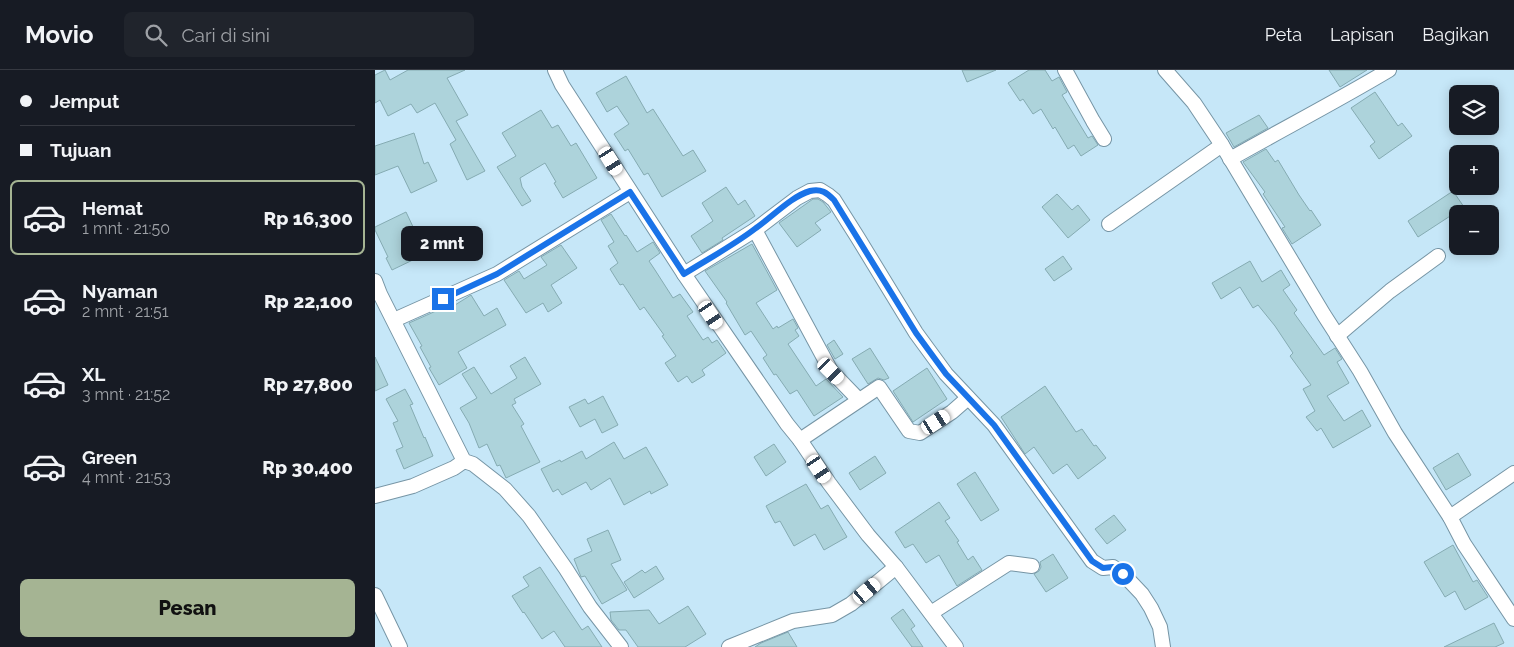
<!DOCTYPE html>
<html lang="id">
<head>
<meta charset="utf-8">
<style>
  :root { --surface:#171b24; --page:#20242c; --text:#f1f3f6; --muted:#9ea1a6; --line:#363941; --accent:#a5b493 }
  body { margin:0; font-family:Raleway,sans-serif; background:var(--page); color:var(--text); height:100vh; display:flex; flex-direction:column; font-size:19px; white-space:nowrap }
  * { box-sizing:border-box; margin:0 }
  p { font-size:16px; color:var(--muted) }
  .icon { flex:none; width:28px; height:28px; fill:none; stroke:currentColor; stroke-width:2; stroke-linecap:round; stroke-linejoin:round }
  .map { position:relative; flex:1; overflow:hidden }
  .sheet { display:flex; flex-direction:column; background:var(--surface); width:375px }
  .sheet>* { flex:none }
  .top-card { display:grid; align-content:center; height:110px; padding:0 20px; background:var(--surface) }
  .fabs { position:absolute; left:1074px; top:15px; display:grid; gap:10px }
  .fabs a { display:grid; place-items:center; width:50px; height:50px; border-radius:8px; background:var(--surface); box-shadow:0 2px 12px #0003; font-size:25px }
  .end { position:absolute; width:22px; height:22px; margin:-11px; border:6px solid #1a73e8; background:#fff; box-shadow:0 0 0 2px #fff }
  .from { border-radius:50% }
  .bubble { position:absolute; height:35px; border-radius:8px; background:var(--surface); box-shadow:0 2px 12px #0003; font-size:16px; font-weight:800; line-height:35px; text-align:center }
  .car { position:absolute; width:15px; height:30px; margin:-15px -8px; border-radius:6px; box-shadow:0 0 4px 1px #0007; background:linear-gradient(#fff 24%,#345 0 40%,#fff 0 76%,#345 0 86%,#fff 0) }
  .top-card b { display:flex; align-items:center; gap:18px; height:48px; font-size:19px }
  .top-card b+b { border-top:1px solid var(--line) }
  .top-card i { width:12px; height:12px; background:var(--text) }
  ul { padding:0; list-style:none }
  li { display:flex; align-items:center; gap:15px; height:75px; margin:0 10px 8px; padding:0 10px; border:2px solid transparent; border-radius:8px }
  li div { flex:1 }
  li b { display:block; font-size:19px }
  li em { font-style:normal; font-weight:800 }
  li.selected { border-color:var(--accent) }
  li>.icon { width:45px; height:45px; stroke-width:1.5 }
  .button { display:flex; gap:10px; margin-top:auto; padding:10px 20px }
  .button a { flex:1; height:58px; border-radius:8px; background:var(--accent); color:#111; font-size:20px; font-weight:800; line-height:58px; text-align:center }
  header { display:flex; align-items:center; gap:30px; box-sizing:border-box; height:70px; padding:0 25px; background:var(--surface); border-bottom:1px solid var(--line) }
  header strong { font-size:24px }
  nav { display:flex; gap:28px; margin-inline-start:auto; font-size:18px }
  .search { width:350px; height:45px; background:var(--page); display:flex; align-items:center; gap:12px; box-sizing:border-box; padding:0 18px; border-radius:8px; color:var(--muted); font-size:19px }
  main { display:flex; flex:1; min-height:0 }
  .map>svg:first-child { display:block }
  .building { fill:#add3db; stroke:#85abb2 }
  .lines { fill:none; stroke-linecap:round; stroke-linejoin:round }
  .street-casing { stroke:#7695a5; stroke-width:16 }
  .street { stroke:#fff; stroke-width:14 }
  .route { stroke:#1a73e8; stroke-width:6 }
</style>
</head>
<body>
<header>
<strong>Movio</strong>
<div class="search"><svg class="icon" aria-label="search" viewBox="0 0 24 24"><circle cx="10" cy="10" r="6"/><path d="M15 15l6 6"/></svg>Cari di sini</div>
<nav><a>Peta</a><a>Lapisan</a><a>Bagikan</a></nav>
</header>
<main>
<section class="sheet">
<div class="top-card">
<b><i class="from"></i>Jemput</b>
<b><i></i>Tujuan</b>
</div>
<ul>
<li class="selected"><svg class="icon" aria-label="car" viewBox="0 0 24 24"><path d="M5 17H2v-5l4-1 3-4h7l3 4 3 1v5h-3M9 17h6M6 11h13"/><circle cx="7" cy="17" r="2"/><circle cx="17" cy="17" r="2"/></svg><div><b>Hemat</b><p>1 mnt · 21:50</p></div><em>Rp 16,300</em></li>
<li><svg class="icon" aria-label="car" viewBox="0 0 24 24"><path d="M5 17H2v-5l4-1 3-4h7l3 4 3 1v5h-3M9 17h6M6 11h13"/><circle cx="7" cy="17" r="2"/><circle cx="17" cy="17" r="2"/></svg><div><b>Nyaman</b><p>2 mnt · 21:51</p></div><em>Rp 22,100</em></li>
<li><svg class="icon" aria-label="car" viewBox="0 0 24 24"><path d="M5 17H2v-5l4-1 3-4h7l3 4 3 1v5h-3M9 17h6M6 11h13"/><circle cx="7" cy="17" r="2"/><circle cx="17" cy="17" r="2"/></svg><div><b>XL</b><p>3 mnt · 21:52</p></div><em>Rp 27,800</em></li>
<li><svg class="icon" aria-label="car" viewBox="0 0 24 24"><path d="M5 17H2v-5l4-1 3-4h7l3 4 3 1v5h-3M9 17h6M6 11h13"/><circle cx="7" cy="17" r="2"/><circle cx="17" cy="17" r="2"/></svg><div><b>Green</b><p>4 mnt · 21:53</p></div><em>Rp 30,400</em></li>
</ul>
<div class="button"><a>Pesan</a></div>
</section>
<div class="map">
<svg width="1139" height="577" viewBox="0 0 1139 577">
  <rect width="100%" height="100%" fill="#c6e7f8"/>
  <g class="building">
    <path d="M10,0L15,10L33,0H90L72,8L93,45L81,51L110,101L92,110L75,74L81,70L60,33L42,43L36,34L13,46L5,30L0,33V5Z"/>
    <path d="M587,0H621L592,12Z"/>
    <path d="M654,0H670L677,11L684,7L692,22L687,25L713,68L717,66L723,75L706,86L699,75L693,79L680,57L678,59L666,39L658,44L648,29L645,31L633,13Z"/>
    <path d="M954,0H992L965,17Z"/>
    <path d="M251,6L272,43L278,39L308,86L318,80L331,101L287,127L273,103L269,105L253,79L250,81L239,64L254,54L242,36L232,42L221,23Z"/>
    <path d="M1000,22L1023,56L1027,53L1037,66L1004,89L995,76L1000,72L976,38Z"/>
    <path d="M166,40L177,58L183,55L196,76L201,73L222,108L188,128L179,113L181,112L170,93L145,108L147,117L156,131L147,136L122,97L141,86L127,63Z"/>
    <path d="M884,45L893,58L859,77L851,63Z"/>
    <path d="M39,63L49,94L53,92L62,111L36,123L23,96L0,105V76Z"/>
    <path d="M891,79L900,92L903,90L924,125L935,141L936,140L946,155L917,174L907,158L910,157L888,124L890,122L868,92Z"/>
    <path d="M351,117L363,135L370,130L380,146L347,168L348,170L327,183L316,166L338,151L327,133Z"/>
    <path d="M1078,121L1089,137L1043,167L1033,151Z"/>
    <path d="M682,124L697,140L703,135L715,150L693,168L667,137Z"/>
    <path d="M438,129H443L448,132L456,142L440,153L446,160L422,177L404,153Z"/>
    <path d="M31,142L40,161L37,162L42,173L39,174L44,187L17,200L11,188L13,187L0,160V157Z"/>
    <path d="M236,144L250,166L251,165L262,182L278,172L285,183L274,191L280,200L298,228L305,224L318,242L312,246L328,270L333,267L337,273L342,270L351,283L327,300L330,305L317,313L312,306L303,312L290,293L301,286L287,266L289,265L269,237L265,240L248,214L245,215L235,199L243,193L233,176L239,172L226,150Z"/>
    <path d="M377,174L402,220L381,233L398,259L402,256L403,258L418,249L423,258L420,260L424,266L413,274L441,316L451,309L468,327L439,346L422,320L415,324L401,304L399,305L388,288L392,285L376,261L370,265L351,233L352,232L330,201Z"/>
    <path d="M186,175L202,198L176,215L187,233L173,242L168,233L151,243L129,210L144,201L149,209L172,195L166,187Z"/>
    <path d="M688,186L697,199L679,211L670,199Z"/>
    <path d="M875,191L887,212L906,200L915,215L908,220L922,240L919,243L949,285L960,278L967,289L962,292L974,313L952,326L969,351L987,340L996,356L958,378L946,358L942,361L931,347L940,341L928,319L936,315L915,286L918,283L900,256L883,235L878,238L865,217L846,229L837,213Z"/>
    <path d="M96,225L109,246L122,238L131,255L83,282L92,298L64,315L54,298L56,297L45,277L47,276L34,253L70,237L72,240Z"/>
    <path d="M459,270L468,284L460,289L452,275Z"/>
    <path d="M495,278L514,308L509,310L503,308L493,314L477,289Z"/>
    <path d="M0,287L13,315L0,321Z"/>
    <path d="M150,287L166,314L139,329L141,333L137,335L149,354L146,356L165,392L131,408L125,395L122,396L112,374L104,378L94,353L85,338L102,328L87,304L99,297L116,324L142,308L135,296Z"/>
    <path d="M552,298L572,329L538,352L518,321Z"/>
    <path d="M670,316L701,362L707,359L719,376L721,375L731,388L703,409L692,394L678,404L659,377L650,384L626,347Z"/>
    <path d="M30,319L38,334L35,335L49,368L50,367L58,386L29,399L21,380L28,377L18,353L23,351L11,329Z"/>
    <path d="M228,326L243,355L227,363L220,349L205,357L194,337L210,329L213,334Z"/>
    <path d="M239,372L249,389L271,377L293,415L276,424L275,421L249,435L235,408L216,420L211,412L187,425L183,419L178,422L166,399L185,390L186,392L207,381L211,389Z"/>
    <path d="M399,374L411,392L391,406L379,387Z"/>
    <path d="M1083,383L1096,405L1071,420L1058,398Z"/>
    <path d="M500,386L511,403L485,420L474,403Z"/>
    <path d="M600,402L624,440L606,451L582,414Z"/>
    <path d="M431,414L446,439L453,435L472,467L449,480L440,464L419,476L405,451L400,453L391,436Z"/>
    <path d="M564,432L575,448L570,451L584,471L582,472L593,490L598,486L607,500L582,516L564,485L551,493L538,474L530,478L520,462Z"/>
    <path d="M739,445L751,460L732,474L720,459Z"/>
    <path d="M233,460L246,490L236,494L252,520L227,534L210,506L206,507L199,489L217,481L212,469Z"/>
    <path d="M1078,475L1098,512L1102,510L1113,527L1090,540L1080,521L1070,527L1049,492Z"/>
    <path d="M678,484L693,508L671,522L659,504L664,501L666,497L665,492Z"/>
    <path d="M281,496L289,509L259,528L249,512L267,500L270,503Z"/>
    <path d="M165,497L207,560L213,556L227,577H190L179,561L167,569L149,542L148,543L137,526L154,516L148,507Z"/>
    <path d="M313,536L331,564L310,577H263L251,560H244L236,550L235,542L274,540L284,554Z"/>
    <path d="M528,539L540,556L536,559L548,577H537L516,548Z"/>
    <path d="M1119,553L1129,573L1120,577H1069Z"/>
    <path d="M413,562L422,577H380L386,573Z"/>
  </g>
  <g class="lines">
    <defs>
      <g id="street">
        <path d="M180,0L187,15L309,204L412,354L425,370L454,413L493,465L521,497L581,577"/>
        <path d="M690,0L718,51L729,69"/>
        <path d="M790,0L819,33L847,75L949,245L985,301L1020,363L1075,447L1089,474L1139,549"/>
        <path d="M855,89C908,59 962,31 1014,0"/>
        <path d="M734,154L847,75"/>
        <path d="M380,160L456,301L484,330"/>
        <path d="M309,204L380,160L422,128L435,121L445,120L453,125L459,130L483,168L541,263L571,304L619,355L717,491L728,498L738,497L748,504L767,524L776,538L785,557L788,577"/>
        <path d="M0,211L5,224L89,391L98,394L130,419L154,446L191,499L215,537L246,577"/>
        <path d="M19,250L122,204L255,122"/>
        <path d="M962,266L1015,221L1063,186"/>
        <path d="M425,370L504,317L534,361L545,363L577,342L593,328"/>
        <path d="M0,426L38,416L79,398L89,391"/>
        <path d="M1075,447L1139,403"/>
        <path d="M0,525L25,577"/>
        <path d="M556,543L634,493L657,496"/>
        <path d="M354,577L418,551L457,545L476,534L521,497"/>
      </g>
    </defs>
    <use href="#street" class="street-casing"/>
    <use href="#street" class="street"/>
  </g>
  <g class="lines">
    <path class="route" d="M68,229L122,204L255,122L309,204C333,189 359,175 381,158C397,147 417,126 435,121C446,118 452,123 459,130L541,263L571,304L619,355L717,491L728,498L738,497L748,504"/>
  </g>
</svg>
<div class="fabs">
<a><svg class="icon" aria-label="layers" viewBox="0 0 24 24"><path d="M12 4l9 5-9 5-9-5zM3 14l9 5 9-5"/></svg></a>
<a>+</a>
<a>−</a>
</div>
<i class="end from" style="left:748px;top:504px"></i>
<i class="end" style="left:68px;top:229px"></i>
<div class="bubble" style="left:26px;top:156px;width:82px">2 mnt</div>
<i class="car" style="left:236px;top:91px;rotate:148deg"></i>
<i class="car" style="left:336px;top:245px;rotate:146deg"></i>
<i class="car" style="left:456px;top:301px;rotate:136deg"></i>
<i class="car" style="left:561px;top:352px;rotate:57deg"></i>
<i class="car" style="left:444px;top:399px;rotate:146deg"></i>
<i class="car" style="left:492px;top:521px;rotate:50deg"></i>
</div>
</main>
</body>
</html>
